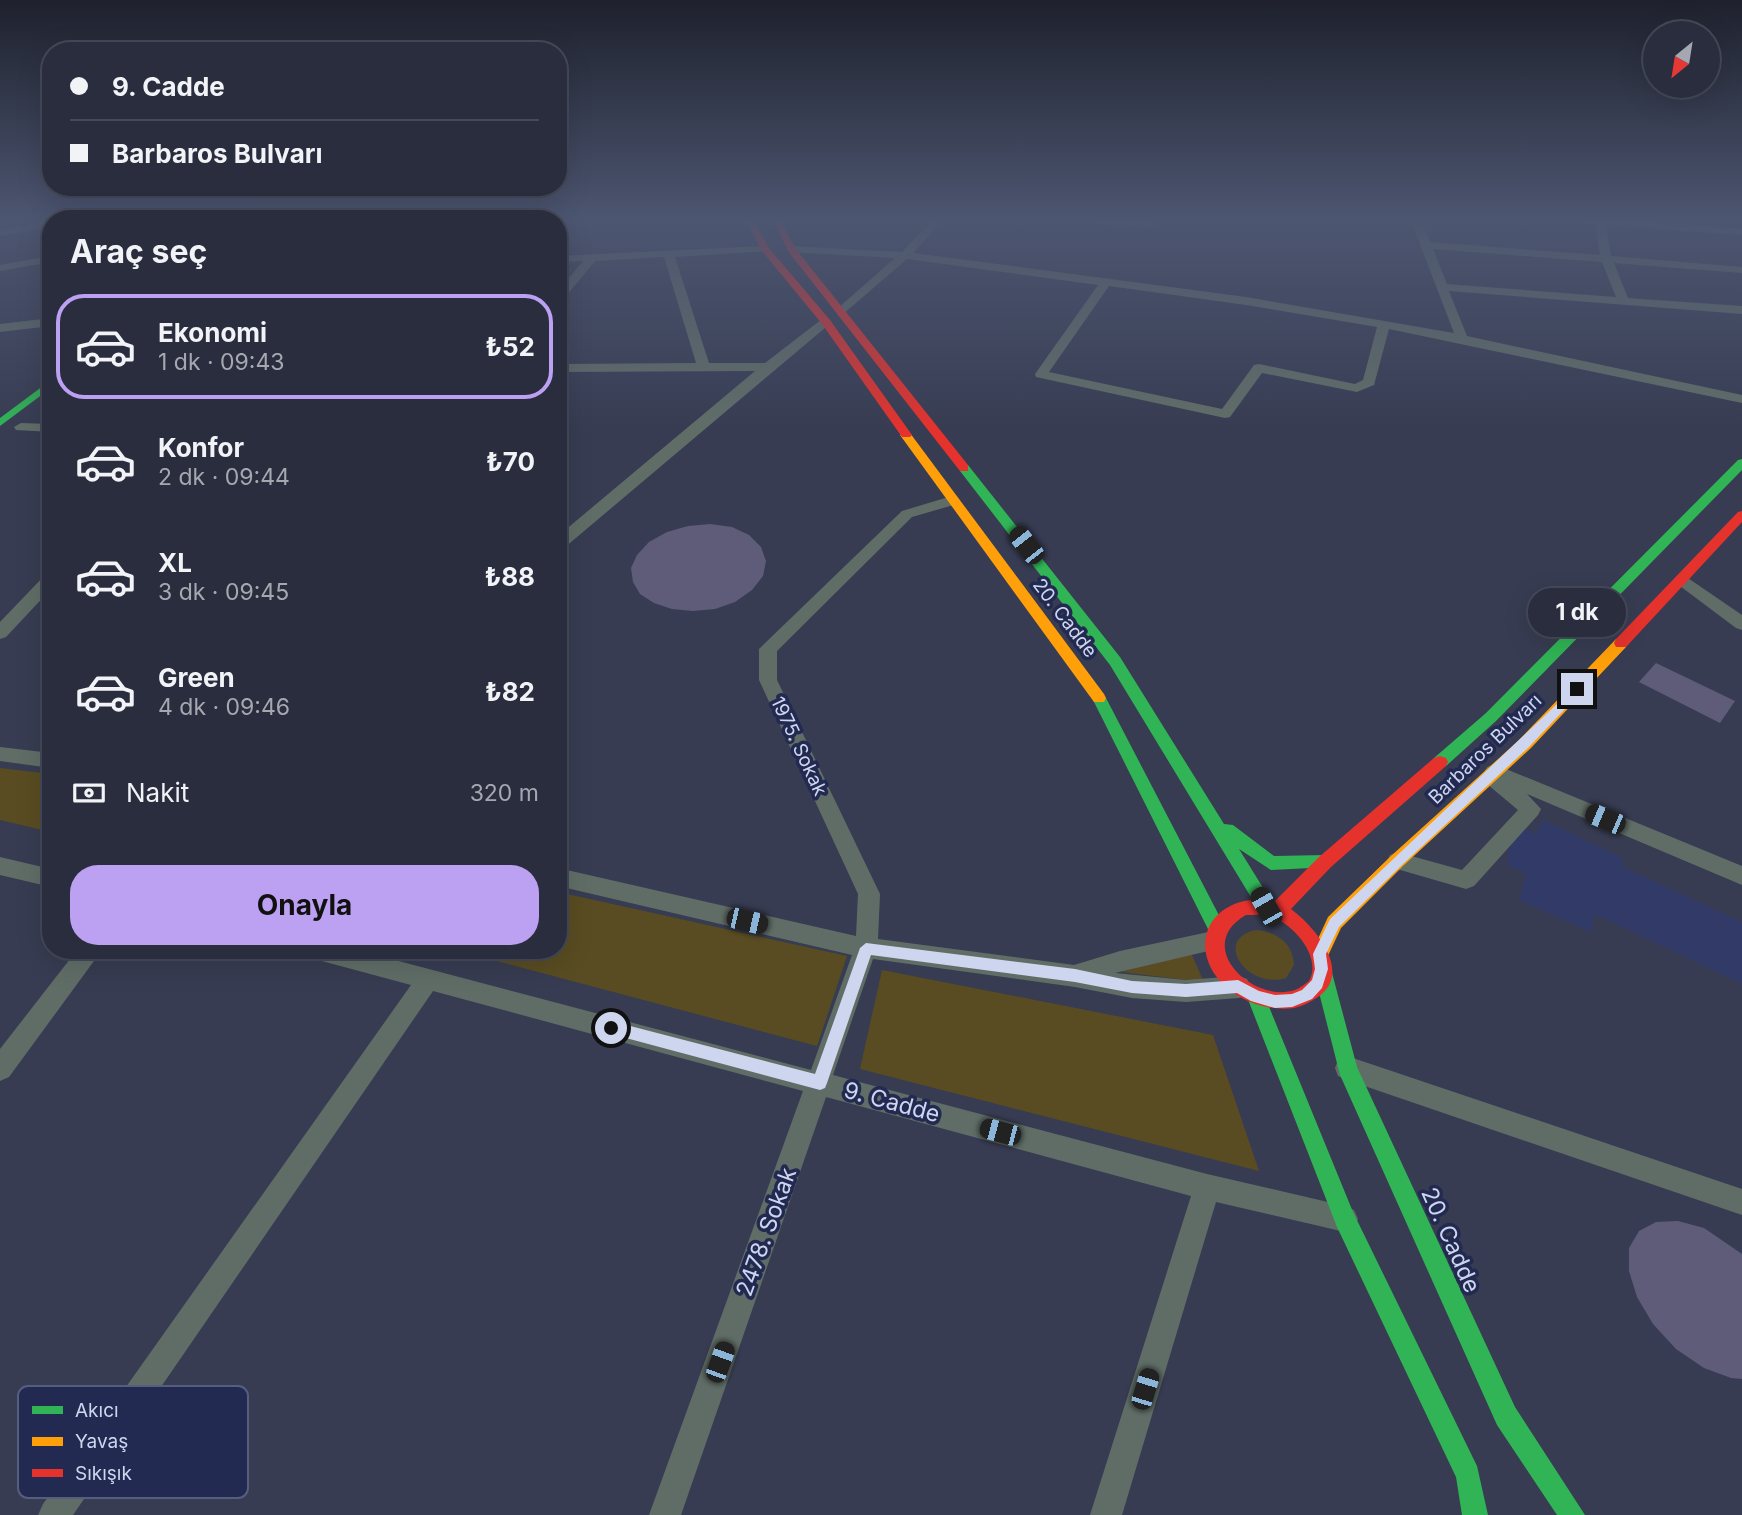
<!DOCTYPE html>
<html lang="tr">
<head>
<meta charset="utf-8">
<style>
  :root { --surface:#292d3e; --page:#353949; --text:#f1f3f6; --muted:#a5a8b0; --line:#454958; --accent:#bca0f2 }
  body { margin:0; font-family:Inter,sans-serif; background:var(--page); color:var(--text); height:100vh; display:flex; flex-direction:column; font-size:26px; white-space:nowrap }
  * { box-sizing:border-box; margin:0 }
  p { font-size:23px; color:var(--muted) }
  .icon { flex:none; width:38px; height:38px; fill:none; stroke:currentColor; stroke-width:2; stroke-linecap:round; stroke-linejoin:round }
  .map { position:relative; flex:1; overflow:hidden }
  .sheet { position:absolute; left:42px; top:210px; width:525px; height:749px; display:flex; flex-direction:column; background:var(--surface); border-radius:28px; box-shadow:0 7px 28px #0002,0 0 0 2px var(--line) }
  .sheet>* { flex:none }
  .hud { position:absolute; left:42px; top:42px; width:525px; height:154px; border-radius:28px; box-shadow:0 7px 28px #0002,0 0 0 2px var(--line); display:grid; align-content:center; height:154px; padding:0 28px; background:var(--surface) }
  .needle { width:46px; rotate:210deg }
  .controls { position:absolute; left:1643px; top:21px; display:grid; gap:14px }
  .controls a { display:grid; place-items:center; width:77px; height:77px; border-radius:50%; background:var(--surface); box-shadow:0 7px 28px #0002,0 0 0 2px var(--line); font-size:35px }
  .end { position:absolute; width:32px; height:32px; margin:-16px; border:9px solid #ced6ef; background:#111; box-shadow:0 0 0 4px #111 }
  .from { border-radius:50% }
  .bubble { position:absolute; height:49px; border-radius:24px; background:var(--surface); box-shadow:0 7px 28px #0002,0 0 0 2px var(--line); font-size:23px; font-weight:700; line-height:49px; text-align:center }
  .car { position:absolute; width:21px; height:42px; margin:-21px -10px; border-radius:9px; box-shadow:0 0 5px 2px #0007; background:linear-gradient(#222 24%,#8ab4d8 0 40%,#222 0 76%,#8ab4d8 0 86%,#222 0) }
  .hud b { display:flex; align-items:center; gap:24px; height:66px; font-size:26px }
  .hud b+b { border-top:2px solid var(--line) }
  .hud i { width:18px; height:18px; background:var(--text) }
  ul { padding:0; list-style:none }
  li { display:flex; align-items:center; gap:21px; height:105px; margin:0 14px 10px; padding:0 14px; border:4px solid transparent; border-radius:28px }
  li div { flex:1 }
  li b { display:block; font-size:26px }
  li em { font-style:normal; font-weight:700 }
  li.current { border-color:var(--accent) }
  li>.icon { width:63px; height:63px; stroke-width:1.5 }
  h2 { padding:0 28px; font-size:32px; line-height:84px }
  .pay { display:flex; align-items:center; gap:18px; height:77px; padding:0 28px; font-size:26px }
  .pay p { margin-inline-start:auto }
  .action { display:flex; gap:14px; margin-top:auto; padding:14px 28px }
  .action a { flex:1; height:80px; border-radius:28px; background:var(--accent); color:#111; font-size:28px; font-weight:700; line-height:80px; text-align:center }
  .map>svg:first-child { display:block }
  .built { fill:#323b67 }
  .green { fill:#594c22 }
  .building { fill:#5f5c7a }
  .lines { fill:none; stroke-linecap:round; stroke-linejoin:round }
  .street { fill:#606d67; fill-rule:evenodd }
  .fast { fill:#30b455; fill-rule:evenodd }
  .slow { fill:#ff9f0a; fill-rule:evenodd }
  .jam { fill:#e5322d; fill-rule:evenodd }
  .route { fill:#ced6ef }
  .labels { text-anchor:middle; dominant-baseline:central; stroke-width:7; stroke-linejoin:round; paint-order:stroke }
  .street-label { font-size:19px; fill:#ced6ef; stroke:#222a51 }
  .near-street-label { font-size:23px; fill:#ced6ef; stroke:#222a51 }
  .key { fill:#222a51; stroke:#565e80; stroke-width:2 }
  .key-label { font-size:19px; fill:#ced6ef }
</style>
</head>
<body>
<div class="map">
<svg width="1742" height="1515" viewBox="0 0 1742 1515">
  <rect width="100%" height="100%" fill="#373c52"/>
  <path class="built" d="M1543,820L1623,858L1621,866L1742,922V984L1595,914L1591,932L1519,900L1526,874L1507,865L1509,846L1525,828L1536,834Z"/>
  <g class="green">
    <path d="M0,768L51,774V832L0,820Z"/>
    <path d="M558,892L847,956L817,1046L455,950H558Z"/>
    <path d="M1256,930C1277,932 1293,943 1294,965L1286,978C1247,990 1212,939 1256,930Z"/>
    <path d="M1191,953L1204,982L1121,972Z"/>
    <path d="M882,970L1213,1035L1259,1171L860,1069Z"/>
  </g>
  <g class="building">
    <path d="M710,524L732,527L749,535L761,547L766,561L763,576L752,590L735,602L715,609L693,611L672,609L654,603L640,594L633,582L631,568L637,555L649,542L667,532L688,526Z"/>
    <path d="M1656,663L1735,701L1720,723L1639,682Z"/>
    <path d="M1678,1221L1704,1228L1742,1254V1379L1731,1378L1704,1368L1676,1349L1653,1324L1637,1297L1629,1271V1248L1639,1231L1656,1222Z"/>
  </g>
  <g class="lines">
    <g class="street">
      <path d="M73,218H87L73,219Z"/>
      <path d="M258,218H273L258,219Z"/>
      <path d="M469,218H480L469,219Z"/>
      <path d="M934,218H945L913,253L1246,297L1454,333L1410,218H1420L1430,242L1600,255L1595,224L1550,221L1545,218H1604L1742,229V235L1606,225L1611,256L1742,267V273L1614,263L1628,298L1742,306V314L1449,291L1467,336L1742,395V403L1389,329L1374,385L1357,392L1262,373L1230,417L1225,418L1036,377L1035,374L1098,285L907,259L842,315L836,311L838,308L895,258L791,252L786,249L791,246L902,252ZM1433,249L1602,262L1616,297L1447,284ZM1109,286L1246,305L1377,327L1363,380L1355,384L1259,364L1254,365L1222,409L1049,372Z"/>
      <path d="M1066,218L1147,221V218H1157L1158,225L1153,228L1071,221Z"/>
      <path d="M51,221V227L0,236V230Z"/>
      <path d="M765,246L770,249L769,251L675,257L709,363H765L822,319L832,322L564,548L558,549V536L755,371L558,372V364L696,363L664,257L595,261L562,301L558,302V291L583,261L558,262V256Z"/>
      <path d="M51,256V262L0,271V265Z"/>
      <path d="M51,318V326L0,332V324Z"/>
      <path d="M21,423L51,424V432L16,430L14,427Z"/>
      <path d="M952,496L957,498L960,501L957,504L912,517L777,651V680L880,894L878,939L1074,965L1120,951L1213,931L1221,934L1224,941L1221,948L1115,973L1186,980L1239,976L1247,979L1251,987L1247,995L1239,998L1186,1002L1132,998L1075,987L873,959L833,1075L1207,1174L1345,1206L1354,1210L1358,1219L1354,1228L1345,1232L1216,1202L1122,1515H1090L1191,1196L826,1097L681,1515H649L803,1091L433,991L73,1515H38L43,1504L411,985L318,960L310,957L307,950H357L811,1070L852,955L558,886V868L856,936L858,894L759,680V649L902,511Z"/>
      <path d="M51,574V589L6,637L0,639V622L45,575Z"/>
      <path d="M1682,574L1742,615V630L1736,628L1676,583L1674,579Z"/>
      <path d="M0,747L51,753V768L0,761Z"/>
      <path d="M1494,764L1742,866V885L1527,794L1541,809L1538,815L1474,886L1466,889L1390,867L1387,861L1390,855L1397,852L1462,870L1518,810L1487,784L1484,772L1487,767Z"/>
      <path d="M0,857L51,869V887L0,875Z"/>
      <path d="M77,950H102L9,1077L0,1081V1049Z"/>
      <path d="M1347,1056L1742,1189V1215L1347,1080L1338,1076L1335,1068L1338,1060Z"/>
    </g>
    <g class="fast">
      <rect x="135" y="218" width="9" height="1"/>
      <path d="M51,380V388L0,426V418Z"/>
      <path d="M1742,459V470L1496,721L1446,766H1434L1432,762L1434,758L1486,713L1738,460Z"/>
      <path d="M964,464L968,465L1120,657L1224,824L1233,825L1274,856L1325,855L1331,857L1334,862L1331,867L1271,870L1239,849L1275,907L1272,912L1266,915L1260,912L1110,665L960,471V465Z"/>
      <path d="M1099,692L1106,698L1222,921L1225,927L1222,933L1216,935L1210,933L1092,698Z"/>
      <path d="M1322,960L1329,963L1331,969L1357,1067L1515,1407L1585,1515H1557L1497,1425L1340,1075L1313,969L1315,963Z"/>
      <path d="M1256,988L1263,991L1265,997L1353,1212L1477,1466L1488,1515H1462L1456,1477L1337,1227L1247,997L1249,991Z"/>
    </g>
    <g class="slow">
      <rect x="170" y="218" width="9" height="1"/>
      <path d="M906,432L910,433L1104,694L1106,698L1104,702H1094L900,435Z"/>
      <path d="M1621,638L1626,639L1628,643L1626,647L1531,748L1403,866L1341,928L1326,960L1320,962L1314,960L1311,954L1328,917L1391,856L1519,740L1616,639Z"/>
    </g>
    <g class="jam">
      <rect x="161" y="218" width="8" height="1"/>
      <path d="M745,218H753L769,248L830,320L912,435L910,437H902L822,324L762,251Z"/>
      <path d="M772,218H780L795,248L968,465V471H960L788,251Z"/>
      <path d="M1742,511V522L1626,647H1616L1614,643L1616,639L1738,512Z"/>
      <path d="M1440,756L1446,758L1448,762L1446,766L1331,867L1291,909C1314,926 1354,972 1318,997C1310,1002 1303,1006 1294,1008C1261,1013 1217,993 1207,958C1196,916 1238,892 1274,902L1319,857L1434,758ZM1246,915C1254,915 1262,914 1269,916C1292,922 1323,957 1309,981C1305,984 1300,988 1295,990C1253,1004 1192,946 1246,915Z"/>
    </g>
  </g>
  <linearGradient id="sky" x2="0" y2="1"><stop stop-color="#1e212d"/><stop offset="0.51" stop-color="#4d5671"/><stop offset="1" stop-color="#4d5671" stop-opacity="0"/></linearGradient>
  <rect width="1742" height="430" fill="url(#sky)"/>
  <path class="route" d="M1577,685L1583,689L1581,692L1529,747L1402,865L1339,927L1326,954L1328,969L1322,988L1312,999L1292,1007L1275,1008L1251,1001L1237,993L1186,997L1132,993L1075,982L871,955L827,1083L825,1088L820,1090L611,1034L604,1028L611,1021L815,1074L860,948L866,943L1075,969L1132,981L1186,984L1238,980L1259,991L1275,995L1292,994L1302,990L1312,980L1315,969L1313,954L1330,919Z"/>
  <g class="labels">
    <g class="street-label">
      <text transform="translate(1065 618) rotate(53)">20. Cadde</text>
      <text transform="translate(799 746) rotate(65)">1975. Sokak</text>
      <text transform="translate(1485 749) rotate(-44)">Barbaros Bulvarı</text>
    </g>
    <g class="near-street-label">
      <text transform="translate(892 1102) rotate(15)">9. Cadde</text>
      <text transform="translate(766 1232) rotate(-70)">2478. Sokak</text>
      <text transform="translate(1451 1240) rotate(66)">20. Cadde</text>
    </g>
  </g>
  <rect x="18" y="1386" width="230" height="112" rx="10" class="key"/>
  <rect x="32" y="1406" width="31" height="8" fill="#30b455"/>
  <rect x="32" y="1437" width="31" height="9" fill="#ff9f0a"/>
  <rect x="32" y="1469" width="31" height="8" fill="#e5322d"/>
  <g class="key-label">
    <text x="75" y="1417">Akıcı</text>
    <text x="75" y="1448">Yavaş</text>
    <text x="75" y="1480">Sıkışık</text>
  </g>
</svg>
<div class="controls">
<a><svg class="needle" viewBox="-14 -14 28 28"><path d="M0-13l5 13h-10z" fill="#e53935"/><path d="M0 13l5-13h-10z" fill="#a5a8b0"/></svg></a>
</div>
<i class="end from" style="left:611px;top:1028px"></i>
<i class="end" style="left:1577px;top:689px"></i>
<div class="bubble" style="left:1528px;top:588px;width:98px">1 dk</div>
<i class="car" style="left:1026px;top:545px;rotate:322deg"></i>
<i class="car" style="left:1605px;top:819px;rotate:293deg"></i>
<i class="car" style="left:1266px;top:907px;rotate:330deg"></i>
<i class="car" style="left:747px;top:921px;rotate:103deg"></i>
<i class="car" style="left:1000px;top:1132px;rotate:285deg"></i>
<i class="car" style="left:720px;top:1362px;rotate:20deg"></i>
<i class="car" style="left:1145px;top:1389px;rotate:17deg"></i>
<div class="hud">
<b><i class="from"></i>9. Cadde</b>
<b><i></i>Barbaros Bulvarı</b>
</div>
<section class="sheet">
<h2>Araç seç</h2>
<ul>
<li class="current"><svg class="icon" aria-label="car" viewBox="0 0 24 24"><path d="M5 17H2v-5l4-1 3-4h7l3 4 3 1v5h-3M9 17h6M6 11h13"/><circle cx="7" cy="17" r="2"/><circle cx="17" cy="17" r="2"/></svg><div><b>Ekonomi</b><p>1 dk · 09:43</p></div><em>₺52</em></li>
<li><svg class="icon" aria-label="car" viewBox="0 0 24 24"><path d="M5 17H2v-5l4-1 3-4h7l3 4 3 1v5h-3M9 17h6M6 11h13"/><circle cx="7" cy="17" r="2"/><circle cx="17" cy="17" r="2"/></svg><div><b>Konfor</b><p>2 dk · 09:44</p></div><em>₺70</em></li>
<li><svg class="icon" aria-label="car" viewBox="0 0 24 24"><path d="M5 17H2v-5l4-1 3-4h7l3 4 3 1v5h-3M9 17h6M6 11h13"/><circle cx="7" cy="17" r="2"/><circle cx="17" cy="17" r="2"/></svg><div><b>XL</b><p>3 dk · 09:45</p></div><em>₺88</em></li>
<li><svg class="icon" aria-label="car" viewBox="0 0 24 24"><path d="M5 17H2v-5l4-1 3-4h7l3 4 3 1v5h-3M9 17h6M6 11h13"/><circle cx="7" cy="17" r="2"/><circle cx="17" cy="17" r="2"/></svg><div><b>Green</b><p>4 dk · 09:46</p></div><em>₺82</em></li>
</ul>
<div class="pay"><svg class="icon" aria-label="cash" viewBox="0 0 24 24"><path d="M3 7h18v10H3z"/><circle cx="12" cy="12" r="2"/></svg>Nakit<p>320 m</p></div>
<div class="action"><a>Onayla</a></div>
</section>
</div>
</body>
</html>
